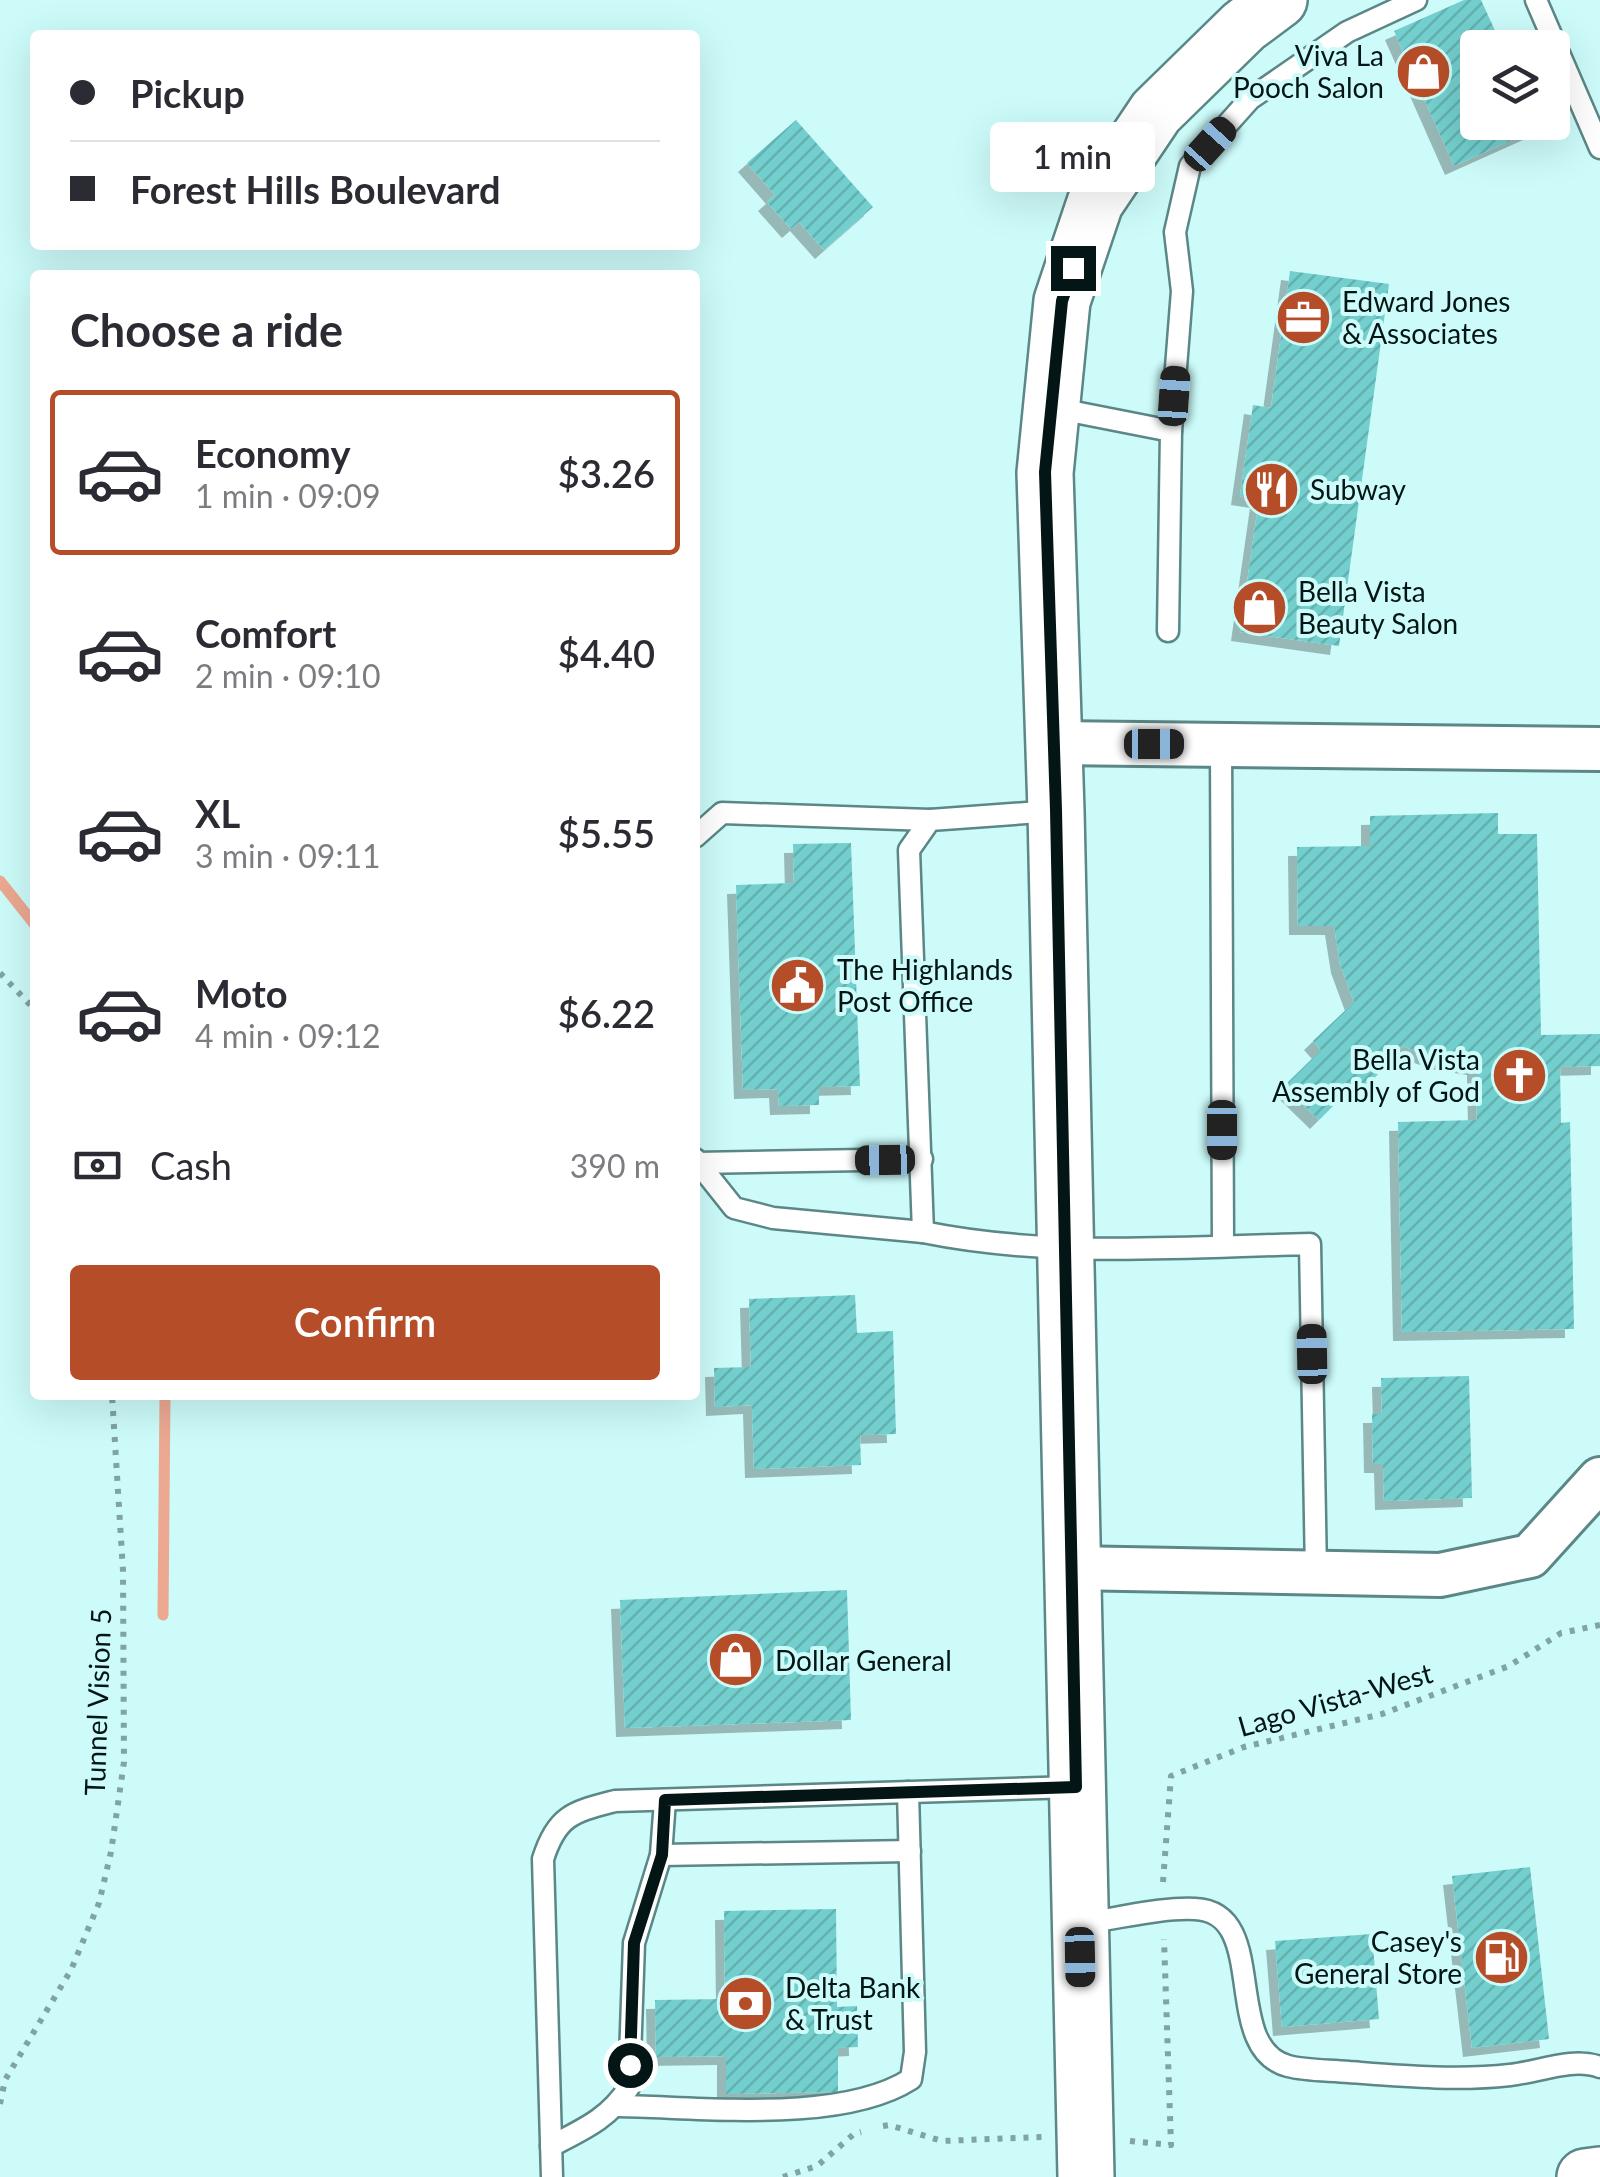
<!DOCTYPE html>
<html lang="en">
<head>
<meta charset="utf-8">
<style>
  :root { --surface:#fff; --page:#f2f2f3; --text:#2b2b33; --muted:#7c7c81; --line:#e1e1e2; --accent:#b54e28 }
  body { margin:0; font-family:Lato,sans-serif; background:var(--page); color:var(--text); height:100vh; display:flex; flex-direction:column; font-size:38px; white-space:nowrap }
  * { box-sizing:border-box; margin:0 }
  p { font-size:32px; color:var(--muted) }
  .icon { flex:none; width:55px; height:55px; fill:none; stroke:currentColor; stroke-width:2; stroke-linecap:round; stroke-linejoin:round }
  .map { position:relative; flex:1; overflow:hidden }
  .details { position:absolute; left:30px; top:270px; width:670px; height:1130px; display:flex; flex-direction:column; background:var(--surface); border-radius:10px; box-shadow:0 10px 40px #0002 }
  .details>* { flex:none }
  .top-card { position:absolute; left:30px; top:30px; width:670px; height:220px; border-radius:10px; box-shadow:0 10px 40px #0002; display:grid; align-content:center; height:220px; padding:0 40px; background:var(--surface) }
  .fabs { position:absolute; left:1460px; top:30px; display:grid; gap:20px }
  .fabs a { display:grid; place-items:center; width:110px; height:110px; border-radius:10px; background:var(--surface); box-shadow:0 10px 40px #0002; font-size:50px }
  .end { position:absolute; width:45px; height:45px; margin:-22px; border:12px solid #041515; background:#fff; box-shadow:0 0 0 5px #fff }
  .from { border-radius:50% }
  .bubble { position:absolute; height:70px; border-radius:10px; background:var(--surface); box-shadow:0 10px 40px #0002; font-size:32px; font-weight:600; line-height:70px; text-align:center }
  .car { position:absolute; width:30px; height:60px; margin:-30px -15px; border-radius:12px; box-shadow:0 0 8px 2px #0007; background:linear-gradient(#222 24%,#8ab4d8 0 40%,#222 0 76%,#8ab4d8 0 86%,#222 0) }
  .top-card b { display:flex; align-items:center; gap:35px; height:95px; font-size:38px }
  .top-card b+b { border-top:2px solid var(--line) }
  .top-card i { width:25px; height:25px; background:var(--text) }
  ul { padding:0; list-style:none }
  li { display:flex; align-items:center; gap:30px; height:165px; margin:0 20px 15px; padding:0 20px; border:5px solid transparent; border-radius:10px }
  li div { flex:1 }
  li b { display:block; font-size:38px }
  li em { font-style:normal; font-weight:600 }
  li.on { border-color:var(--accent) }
  li>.icon { width:90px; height:90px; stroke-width:1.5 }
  h2 { padding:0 40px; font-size:45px; line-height:120px }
  .pay { display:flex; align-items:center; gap:25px; height:110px; padding:0 40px; font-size:38px }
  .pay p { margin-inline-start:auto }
  .cta { display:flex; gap:20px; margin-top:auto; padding:20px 40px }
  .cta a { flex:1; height:115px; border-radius:10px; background:var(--accent); color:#fff; font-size:40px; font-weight:600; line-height:115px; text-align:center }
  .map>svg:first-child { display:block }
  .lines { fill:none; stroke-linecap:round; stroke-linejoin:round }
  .stream { stroke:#eca890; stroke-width:11 }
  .building { fill:url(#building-hatch); filter:url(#shadow) }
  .service-casing { stroke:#5b8786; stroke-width:25 }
  .minor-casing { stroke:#5b8786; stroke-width:48 }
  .secondary-casing { stroke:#5b8786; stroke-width:60 }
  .path { stroke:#80a3a3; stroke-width:6; stroke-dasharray:5 8; stroke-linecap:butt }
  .service { stroke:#fff; stroke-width:20 }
  .minor { stroke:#fff; stroke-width:42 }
  .secondary { stroke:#fff; stroke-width:55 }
  .route { stroke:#041515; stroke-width:12 }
  .labels { text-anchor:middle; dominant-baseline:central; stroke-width:8; stroke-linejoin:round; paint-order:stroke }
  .poi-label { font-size:28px; fill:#041515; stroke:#ccfbfa; text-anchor:start }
  .street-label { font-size:28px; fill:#041515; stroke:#ccfbfa }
</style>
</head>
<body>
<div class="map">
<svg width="1600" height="2177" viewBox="0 0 1600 2177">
  <defs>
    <pattern id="building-hatch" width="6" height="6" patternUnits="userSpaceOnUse" patternTransform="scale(2.5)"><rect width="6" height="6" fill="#73cfcd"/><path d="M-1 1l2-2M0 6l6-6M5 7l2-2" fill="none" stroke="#62b1af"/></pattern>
    <filter id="shadow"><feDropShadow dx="-9" dy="9" stdDeviation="0" flood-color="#0004"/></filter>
  </defs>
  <rect width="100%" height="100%" fill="#ccfbfa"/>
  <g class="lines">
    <g class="stream">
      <path d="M0,881L35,925"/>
      <path d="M163,1615L165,1395"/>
    </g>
  </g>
  <g class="building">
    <path d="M1464,0H1481L1503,48H1478V122H1536L1539,128L1454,166L1394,31Z"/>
    <path d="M796,120L873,207L824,250L799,222L791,229L767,202L775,195L747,163Z"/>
    <path d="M1290,271L1389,284L1339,646L1240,632L1259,499L1240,496L1253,405L1271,408Z"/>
    <path d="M1498,813V834H1537L1541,1035L1600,1034V1066L1560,1067L1561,1123L1570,1122L1574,1329L1402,1332L1398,1122L1477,1120L1476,1066L1439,1060L1403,1046L1363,1091L1355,1084L1319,1120L1284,1086L1321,1050L1313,1041L1354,1002L1340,964L1334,926H1298L1297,847L1370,846V816Z"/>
    <path d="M851,843L860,1086L819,1087V1105L779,1106L778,1089L743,1090L736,885L794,883L793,844Z"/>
    <path d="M855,1295L857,1333L893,1331L896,1434L860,1435L861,1465L754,1469L752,1405L715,1407L714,1368L751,1367L749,1299Z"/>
    <path d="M1469,1376L1472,1498L1384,1501L1383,1464H1373L1372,1414H1382L1381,1378Z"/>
    <path d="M847,1590L851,1720L625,1728L620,1600Z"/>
    <path d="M1530,1867L1549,2039L1472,2048L1452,1876Z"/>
    <path d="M836,1909L837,2007L857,2006L858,2047L838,2048V2092L726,2094V2056L656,2057L655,2000L725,1999L724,1911Z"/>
    <path d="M1372,1934L1379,2019L1282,2027L1275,1941Z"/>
  </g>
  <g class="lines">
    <defs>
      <g id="service">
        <path d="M1536,0L1600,148"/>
        <path d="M1054,408L1171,431L1168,631"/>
        <path d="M1171,431L1182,291L1175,232L1190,166L1250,99L1347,32L1416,0"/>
        <path d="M1221,744L1223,1246"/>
        <path d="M1054,811L930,820L909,850L923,1232C1051,1258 1181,1247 1310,1244L1316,1573"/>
        <path d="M695,837L722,813L930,820"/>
        <path d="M695,1159L734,1208L773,1218L923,1232"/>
        <path d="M697,1163L922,1159"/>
        <path d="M661,1855L910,1851"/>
        <path d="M1081,1923C1117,1919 1161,1907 1195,1909C1271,1912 1220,2048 1288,2066C1307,2071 1330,2070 1349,2072C1402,2076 1457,2081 1510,2075C1539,2072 1572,2057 1600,2067"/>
        <path d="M618,2106C700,2107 841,2124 911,2079L915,2052L908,1792"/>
        <path d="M551,2146C582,2130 610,2118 629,2087L634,1943L661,1855L665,1800"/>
        <path d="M552,2177L543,1859C557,1815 573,1812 615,1801L1074,1787"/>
      </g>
      <g id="minor">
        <path d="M1053,743L1600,749"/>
        <path d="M1071,1568L1440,1575L1530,1556L1600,1479"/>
      </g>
      <g id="secondary">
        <path d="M1086,2177L1056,811L1045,473L1062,301L1095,203L1156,112L1244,26L1279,0"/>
        <path d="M1585,2177L1600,2175"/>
      </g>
    </defs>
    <use href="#service" class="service-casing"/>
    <use href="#minor" class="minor-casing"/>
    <use href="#secondary" class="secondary-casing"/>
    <g class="path">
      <path d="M0,973L35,1010"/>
      <path d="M1163,1882L1171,1776L1244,1747L1382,1714L1509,1666L1561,1633L1600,1625"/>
      <path d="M0,2104L5,2080L71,1970L99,1903L111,1852L124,1762L123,1571L112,1395"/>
      <path d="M883,2126L889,2125L942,2141L1042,2137"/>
      <path d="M1130,2141L1171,2145L1164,1939"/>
      <path d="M783,2177L817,2166L854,2134L861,2132"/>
    </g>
    <use href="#service" class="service"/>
    <use href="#minor" class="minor"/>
    <use href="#secondary" class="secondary"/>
  </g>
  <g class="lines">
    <path class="route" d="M630,2065L634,1943L662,1855L665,1800L1076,1787L1056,810L1045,472L1062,301L1073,268"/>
  </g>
  <defs>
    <symbol id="shop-disc" viewBox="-11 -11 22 22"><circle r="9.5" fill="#b54e28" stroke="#ccfbfa"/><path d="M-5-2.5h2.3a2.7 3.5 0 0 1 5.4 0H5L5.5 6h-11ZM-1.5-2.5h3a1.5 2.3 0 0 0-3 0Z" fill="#fff"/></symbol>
    <symbol id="office-disc" viewBox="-11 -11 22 22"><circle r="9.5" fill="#b54e28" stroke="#ccfbfa"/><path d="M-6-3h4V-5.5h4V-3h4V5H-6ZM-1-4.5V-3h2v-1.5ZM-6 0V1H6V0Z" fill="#fff"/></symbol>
    <symbol id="restaurant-disc" viewBox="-11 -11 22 22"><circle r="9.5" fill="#b54e28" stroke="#ccfbfa"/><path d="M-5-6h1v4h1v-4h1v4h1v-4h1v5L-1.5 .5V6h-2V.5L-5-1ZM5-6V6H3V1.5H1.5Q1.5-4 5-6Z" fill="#fff"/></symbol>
    <symbol id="civic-disc" viewBox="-11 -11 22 22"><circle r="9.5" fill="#b54e28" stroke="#ccfbfa"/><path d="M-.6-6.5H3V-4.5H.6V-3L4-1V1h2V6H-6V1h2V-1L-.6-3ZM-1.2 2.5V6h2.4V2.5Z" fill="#fff"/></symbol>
    <symbol id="church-disc" viewBox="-11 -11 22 22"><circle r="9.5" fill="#b54e28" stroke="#ccfbfa"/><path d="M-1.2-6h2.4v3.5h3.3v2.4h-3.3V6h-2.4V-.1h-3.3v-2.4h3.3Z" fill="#fff"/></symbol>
    <symbol id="fuel-disc" viewBox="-11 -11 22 22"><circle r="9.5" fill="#b54e28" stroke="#ccfbfa"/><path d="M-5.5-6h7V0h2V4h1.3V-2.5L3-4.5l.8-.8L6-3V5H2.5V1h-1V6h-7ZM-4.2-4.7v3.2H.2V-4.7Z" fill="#fff"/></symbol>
    <symbol id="bank-disc" viewBox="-11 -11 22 22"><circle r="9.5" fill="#b54e28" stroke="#ccfbfa"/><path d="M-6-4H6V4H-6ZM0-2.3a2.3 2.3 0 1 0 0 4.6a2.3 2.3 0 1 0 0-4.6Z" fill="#fff"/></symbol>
  </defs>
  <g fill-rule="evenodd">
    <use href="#shop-disc" x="1392" y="40" width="63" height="63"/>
    <use href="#office-disc" x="1272" y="286" width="63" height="63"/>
    <use href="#restaurant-disc" x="1240" y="458" width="63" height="63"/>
    <use href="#shop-disc" x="1228" y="576" width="63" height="63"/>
    <use href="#civic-disc" x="766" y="954" width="63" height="63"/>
    <use href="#church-disc" x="1488" y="1044" width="63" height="63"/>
    <use href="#shop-disc" x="704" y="1628" width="63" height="63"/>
    <use href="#fuel-disc" x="1470" y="1926" width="63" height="63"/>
    <use href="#bank-disc" x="714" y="1972" width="63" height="63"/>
  </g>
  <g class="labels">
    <g class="poi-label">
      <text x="1384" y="55" text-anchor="end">Viva La<tspan x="1384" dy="32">Pooch Salon</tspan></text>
      <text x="1342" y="301">Edward Jones<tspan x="1342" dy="32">&amp; Associates</tspan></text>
      <text x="1310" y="489">Subway</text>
      <text x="1298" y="591">Bella Vista<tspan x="1298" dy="32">Beauty Salon</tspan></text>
      <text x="837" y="969">The Highlands<tspan x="837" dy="32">Post Office</tspan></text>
      <text x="1480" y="1059" text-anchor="end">Bella Vista<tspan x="1480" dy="32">Assembly of God</tspan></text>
      <text x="775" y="1660">Dollar General</text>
      <text x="1462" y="1941" text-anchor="end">Casey's<tspan x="1462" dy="32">General Store</tspan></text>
      <text x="785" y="1987">Delta Bank<tspan x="785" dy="32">&amp; Trust</tspan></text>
    </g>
    <g class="street-label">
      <text transform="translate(1335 1699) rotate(-16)">Lago Vista-West</text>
      <text transform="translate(97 1702) rotate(-88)">Tunnel Vision 5</text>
    </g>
  </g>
</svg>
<div class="fabs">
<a><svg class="icon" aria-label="layers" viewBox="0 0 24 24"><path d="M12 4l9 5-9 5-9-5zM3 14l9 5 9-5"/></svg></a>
</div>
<i class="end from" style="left:630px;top:2065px"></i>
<i class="end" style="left:1073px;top:268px"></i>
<div class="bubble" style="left:990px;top:122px;width:165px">1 min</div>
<i class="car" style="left:1210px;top:144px;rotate:42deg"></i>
<i class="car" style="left:1174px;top:396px;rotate:4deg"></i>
<i class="car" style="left:1154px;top:744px;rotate:90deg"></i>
<i class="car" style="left:1222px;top:1130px;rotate:180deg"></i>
<i class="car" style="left:885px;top:1160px;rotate:269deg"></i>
<i class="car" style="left:1312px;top:1354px;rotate:359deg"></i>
<i class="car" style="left:1080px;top:1957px;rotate:179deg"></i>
<div class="top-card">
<b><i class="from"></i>Pickup</b>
<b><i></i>Forest Hills Boulevard</b>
</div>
<section class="details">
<h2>Choose a ride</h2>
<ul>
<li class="on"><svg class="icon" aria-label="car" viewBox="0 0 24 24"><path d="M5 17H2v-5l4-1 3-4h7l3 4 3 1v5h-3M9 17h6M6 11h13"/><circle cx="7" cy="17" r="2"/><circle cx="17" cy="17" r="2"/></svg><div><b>Economy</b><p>1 min · 09:09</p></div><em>$3.26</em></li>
<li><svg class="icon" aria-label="car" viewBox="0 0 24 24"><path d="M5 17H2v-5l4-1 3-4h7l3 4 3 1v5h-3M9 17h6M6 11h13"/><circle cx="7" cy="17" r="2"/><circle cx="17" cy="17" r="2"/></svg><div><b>Comfort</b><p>2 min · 09:10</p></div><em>$4.40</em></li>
<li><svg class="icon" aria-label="car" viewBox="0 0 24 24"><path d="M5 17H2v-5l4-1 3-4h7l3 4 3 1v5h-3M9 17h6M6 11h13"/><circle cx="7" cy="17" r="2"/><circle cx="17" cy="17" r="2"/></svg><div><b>XL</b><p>3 min · 09:11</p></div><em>$5.55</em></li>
<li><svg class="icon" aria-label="car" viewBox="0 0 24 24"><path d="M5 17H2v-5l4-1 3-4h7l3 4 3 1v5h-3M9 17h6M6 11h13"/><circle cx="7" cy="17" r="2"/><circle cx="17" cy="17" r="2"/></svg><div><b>Moto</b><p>4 min · 09:12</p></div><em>$6.22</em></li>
</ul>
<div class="pay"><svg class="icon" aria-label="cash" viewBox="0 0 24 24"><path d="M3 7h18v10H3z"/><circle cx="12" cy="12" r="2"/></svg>Cash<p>390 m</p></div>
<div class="cta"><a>Confirm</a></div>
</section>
</div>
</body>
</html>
